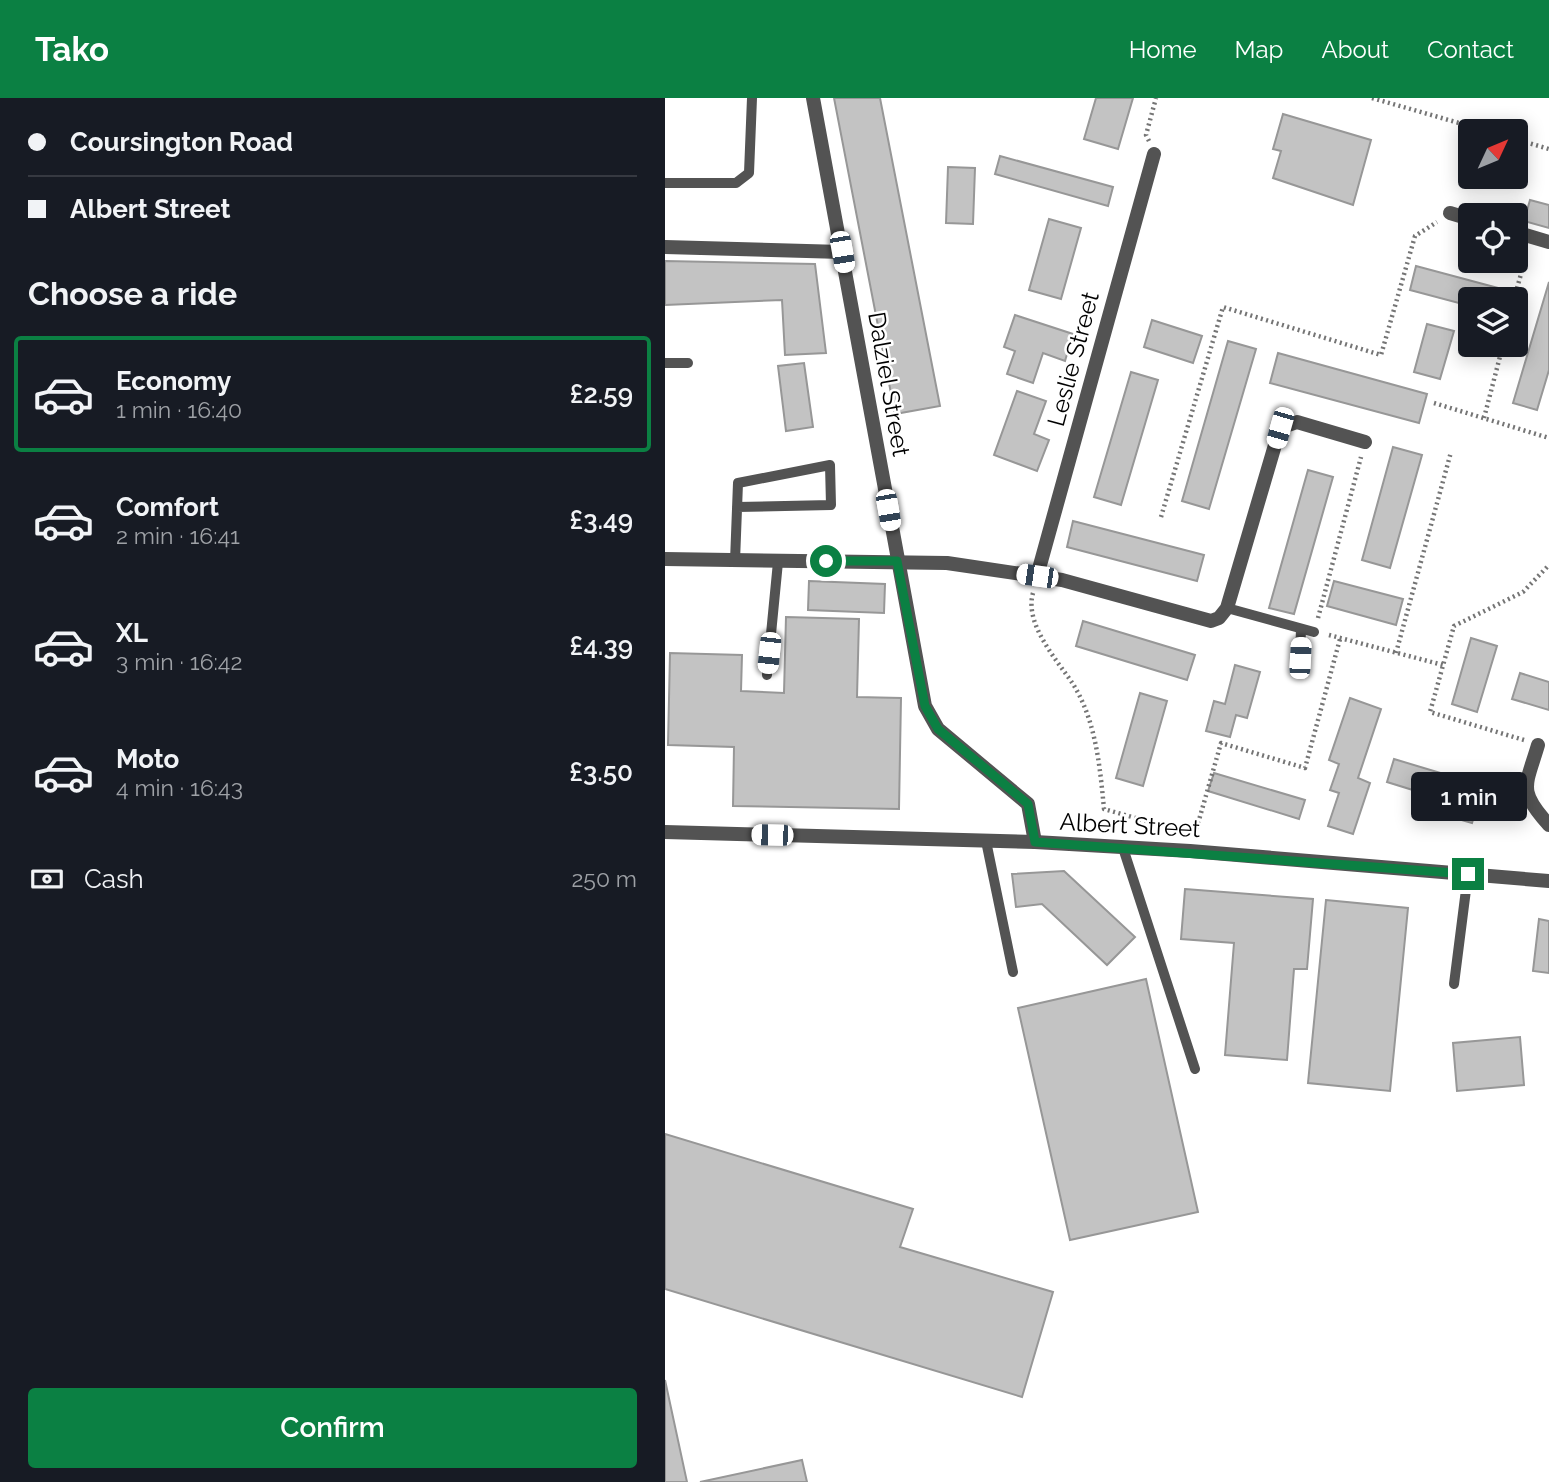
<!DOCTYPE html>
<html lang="en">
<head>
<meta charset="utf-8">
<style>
  :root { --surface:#171b24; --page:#20242c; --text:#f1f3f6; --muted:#9ea1a6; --line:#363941; --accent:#0b8043 }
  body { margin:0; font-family:Raleway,sans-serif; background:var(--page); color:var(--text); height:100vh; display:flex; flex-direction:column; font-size:26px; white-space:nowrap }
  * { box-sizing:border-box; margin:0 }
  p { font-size:23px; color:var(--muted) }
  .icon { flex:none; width:38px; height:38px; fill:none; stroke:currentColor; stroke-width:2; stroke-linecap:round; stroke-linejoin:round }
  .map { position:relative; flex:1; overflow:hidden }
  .drawer { display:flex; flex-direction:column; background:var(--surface); width:665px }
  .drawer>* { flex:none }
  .banner { display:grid; align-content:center; height:154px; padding:0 28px; background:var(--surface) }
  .needle { width:46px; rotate:46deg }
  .tools { position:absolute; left:793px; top:21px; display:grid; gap:14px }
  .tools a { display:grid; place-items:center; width:70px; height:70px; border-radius:7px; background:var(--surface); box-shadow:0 4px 18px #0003; font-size:35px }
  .end { position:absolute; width:32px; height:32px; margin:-16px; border:9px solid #0b8043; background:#fff; box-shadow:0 0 0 4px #fff }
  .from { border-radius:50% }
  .bubble { position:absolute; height:49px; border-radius:7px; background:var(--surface); box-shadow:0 4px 18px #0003; font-size:23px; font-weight:600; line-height:49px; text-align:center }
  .car { position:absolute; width:21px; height:42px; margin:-21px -10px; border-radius:9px; box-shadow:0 0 5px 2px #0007; background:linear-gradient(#fff 24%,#345 0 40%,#fff 0 76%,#345 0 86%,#fff 0) }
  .banner b { display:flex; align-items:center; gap:24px; height:66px; font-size:26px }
  .banner b+b { border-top:2px solid var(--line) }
  .banner i { width:18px; height:18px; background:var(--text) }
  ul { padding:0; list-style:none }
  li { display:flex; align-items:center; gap:21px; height:116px; margin:0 14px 10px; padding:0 14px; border:4px solid transparent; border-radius:7px }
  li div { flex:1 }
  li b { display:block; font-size:26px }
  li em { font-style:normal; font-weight:600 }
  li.on { border-color:var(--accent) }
  li>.icon { width:63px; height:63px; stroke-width:1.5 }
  h2 { padding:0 28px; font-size:32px; line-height:84px }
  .pay { display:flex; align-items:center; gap:18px; height:77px; padding:0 28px; font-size:26px }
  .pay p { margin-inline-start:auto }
  .cta { display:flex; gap:14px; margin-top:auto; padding:14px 28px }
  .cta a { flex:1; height:80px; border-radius:7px; background:var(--accent); color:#fff; font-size:28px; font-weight:600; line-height:80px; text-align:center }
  header { display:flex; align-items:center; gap:42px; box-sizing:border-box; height:98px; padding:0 35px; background:var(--accent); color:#fff }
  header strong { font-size:33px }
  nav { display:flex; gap:38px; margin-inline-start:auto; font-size:24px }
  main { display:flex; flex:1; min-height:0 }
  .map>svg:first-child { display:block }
  .building { fill:#c3c3c3; stroke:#979797; stroke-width:2 }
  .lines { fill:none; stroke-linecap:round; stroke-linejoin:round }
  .path { stroke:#757575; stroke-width:4.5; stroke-dasharray:2 3.5; stroke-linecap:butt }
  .lane { stroke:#535353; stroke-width:10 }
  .street { stroke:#535353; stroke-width:14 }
  .route { stroke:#0b8043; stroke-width:9 }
  .labels { text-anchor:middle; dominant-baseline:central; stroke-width:5; stroke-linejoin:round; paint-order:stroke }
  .street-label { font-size:24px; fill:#000; stroke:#fff }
</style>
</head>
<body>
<header>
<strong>Tako</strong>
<nav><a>Home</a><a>Map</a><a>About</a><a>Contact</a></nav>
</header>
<main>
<section class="drawer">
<div class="banner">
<b><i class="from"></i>Coursington Road</b>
<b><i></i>Albert Street</b>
</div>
<h2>Choose a ride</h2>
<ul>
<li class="on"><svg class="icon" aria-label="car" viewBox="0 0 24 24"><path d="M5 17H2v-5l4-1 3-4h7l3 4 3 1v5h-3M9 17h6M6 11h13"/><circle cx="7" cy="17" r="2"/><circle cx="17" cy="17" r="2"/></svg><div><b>Economy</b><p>1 min · 16:40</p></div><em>£2.59</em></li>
<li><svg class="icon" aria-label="car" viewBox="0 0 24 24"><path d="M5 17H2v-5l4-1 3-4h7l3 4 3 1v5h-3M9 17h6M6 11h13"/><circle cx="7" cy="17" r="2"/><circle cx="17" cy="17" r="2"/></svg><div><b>Comfort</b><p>2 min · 16:41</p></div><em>£3.49</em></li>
<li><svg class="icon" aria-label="car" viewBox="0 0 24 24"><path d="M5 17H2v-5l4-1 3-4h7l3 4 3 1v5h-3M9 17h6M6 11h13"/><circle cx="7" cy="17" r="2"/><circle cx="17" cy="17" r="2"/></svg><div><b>XL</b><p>3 min · 16:42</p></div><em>£4.39</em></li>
<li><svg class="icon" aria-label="car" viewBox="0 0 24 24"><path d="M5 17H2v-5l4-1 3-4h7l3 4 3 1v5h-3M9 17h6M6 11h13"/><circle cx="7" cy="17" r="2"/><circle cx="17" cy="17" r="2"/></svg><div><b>Moto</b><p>4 min · 16:43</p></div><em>£3.50</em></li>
</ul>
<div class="pay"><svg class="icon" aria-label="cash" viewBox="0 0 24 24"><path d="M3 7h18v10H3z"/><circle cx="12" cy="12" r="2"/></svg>Cash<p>250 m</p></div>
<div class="cta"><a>Confirm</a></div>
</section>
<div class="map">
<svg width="884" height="1384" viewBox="0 0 884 1384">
  <rect width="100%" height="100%" fill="#fff"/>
  <g class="building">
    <path d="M169,0H215L275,308L230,316Z"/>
    <path d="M431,0H468L453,51L419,41Z"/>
    <path d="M618,16L706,42L688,107L608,80L616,53L608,51Z"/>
    <path d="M335,58L448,89L443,108L330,76Z"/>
    <path d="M283,69L310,70L308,126L281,125Z"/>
    <path d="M865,102L884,107V130L859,123Z"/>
    <path d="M384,121L416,130L396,201L364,192Z"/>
    <path d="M0,163L150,166L161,255L120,257L117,202L0,207Z"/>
    <path d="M751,168L848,194L846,201H805V208L745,192Z"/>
    <path d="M884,184V272L872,312L848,305Z"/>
    <path d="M350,217L408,236L400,263L378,255L368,285L342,276L350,253L339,249Z"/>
    <path d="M487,222L537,238L528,265L479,249Z"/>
    <path d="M762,226L789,233L775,281L749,274Z"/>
    <path d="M563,243L591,251L544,411L517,403Z"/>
    <path d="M613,255L762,296L754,325L605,285Z"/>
    <path d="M139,265L148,329L121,333L113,268Z"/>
    <path d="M466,274L493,282L456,407L429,399Z"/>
    <path d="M352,293L381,303L369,336L384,342L372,373L329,357Z"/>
    <path d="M728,349L757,357L725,470L697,462Z"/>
    <path d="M643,372L668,379L629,516L604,510Z"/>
    <path d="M408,423L539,457L532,483L402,449Z"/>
    <path d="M144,483L220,486L219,515L143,512Z"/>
    <path d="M669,483L738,501L731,527L662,508Z"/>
    <path d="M121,519L194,521L192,599L236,600L234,711L68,708L69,649L3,647L5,555L77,557L76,593L119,595Z"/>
    <path d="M418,523L530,557L522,582L411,548Z"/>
    <path d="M806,540L832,548L812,614L787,606Z"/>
    <path d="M570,567L595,574L582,620L571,617L565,639L541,633L549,603L560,606Z"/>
    <path d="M855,575L884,584V612L847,601Z"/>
    <path d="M475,595L502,603L478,688L451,680Z"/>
    <path d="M685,600L716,611L693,680L705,685L688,736L663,728L674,695L665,692L674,666L664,662Z"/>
    <path d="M729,661L802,683L798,698L814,702L807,725L776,716L780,702L722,684Z"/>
    <path d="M549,675L640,702L634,721L543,693Z"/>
    <path d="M399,773L470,839L442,867L377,806L351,809L347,776Z"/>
    <path d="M520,791L648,801L642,871H629L622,962L560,957L569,845L516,841Z"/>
    <path d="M661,802L743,810L725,993L643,985Z"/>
    <path d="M874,821L884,823V875L868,873Z"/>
    <path d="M481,881L533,1114L405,1142L353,910Z"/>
    <path d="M855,939L859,987L792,993L788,945Z"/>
    <path d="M0,1036L248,1111L235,1149L388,1194L357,1299L0,1191Z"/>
    <path d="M0,1282L22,1384H0Z"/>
    <path d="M137,1362L142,1384H35Z"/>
  </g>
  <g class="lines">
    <g class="path">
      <path d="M707,0L822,33"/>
      <path d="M850,41L884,51"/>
      <path d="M484,43L481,37L491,0"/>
      <path d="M849,201L856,176"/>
      <path d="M769,305L884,340"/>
      <path d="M819,320L838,247"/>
      <path d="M496,419L558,209L716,257L750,138L772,124"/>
      <path d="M368,495C359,526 392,562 408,586C431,623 435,669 439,711L520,734"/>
      <path d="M653,520L696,359"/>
      <path d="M664,537L778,567"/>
      <path d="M731,555L786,354"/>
      <path d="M859,642L765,614L789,528L858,494L884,467"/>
      <path d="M530,736L556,645L640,670L675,541"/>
    </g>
    <g class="lane">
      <path d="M0,85H71L84,75L87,0"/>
      <path d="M0,265H23"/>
      <path d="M70,463L73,385L165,367L166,407L72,409"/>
      <path d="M562,510L649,534"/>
      <path d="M635,560L636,531"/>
      <path d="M102,577L113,464"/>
      <path d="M321,743L348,874"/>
      <path d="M458,750L530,971"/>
      <path d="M789,886L803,776"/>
    </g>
    <g class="street">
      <path d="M148,0L260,608L273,631L363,706L370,744"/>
      <path d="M785,115L805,121"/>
      <path d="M850,134L884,144"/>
      <path d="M0,149L177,154"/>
      <path d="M0,461L282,465L397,482L546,523L554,520L562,510L615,330L632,324L700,344"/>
      <path d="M372,478L489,56"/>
      <path d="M873,647C861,688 852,692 884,727"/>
      <path d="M0,734L370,744L525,753L884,783"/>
    </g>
  </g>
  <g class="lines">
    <path class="route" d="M161,463H232L260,608L273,631L363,706L370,744L803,776"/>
  </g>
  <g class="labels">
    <g class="street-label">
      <text transform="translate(408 261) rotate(-75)">Leslie Street</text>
      <text transform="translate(224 286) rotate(80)">Dalziel Street</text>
      <text transform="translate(465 727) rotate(3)">Albert Street</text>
    </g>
  </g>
</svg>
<div class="tools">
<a><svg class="needle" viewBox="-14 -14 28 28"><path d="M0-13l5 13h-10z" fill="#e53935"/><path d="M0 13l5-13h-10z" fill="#9ea1a6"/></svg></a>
<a><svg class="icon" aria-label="locate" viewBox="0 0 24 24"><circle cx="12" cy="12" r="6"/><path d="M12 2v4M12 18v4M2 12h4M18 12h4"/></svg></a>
<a><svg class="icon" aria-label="layers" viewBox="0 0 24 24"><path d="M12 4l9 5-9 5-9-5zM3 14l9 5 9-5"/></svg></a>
</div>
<i class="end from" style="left:161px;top:463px"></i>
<i class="end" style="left:803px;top:776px"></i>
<div class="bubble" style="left:746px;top:674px;width:116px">1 min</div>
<i class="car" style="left:177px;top:154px;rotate:170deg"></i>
<i class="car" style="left:615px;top:330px;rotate:196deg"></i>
<i class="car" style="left:223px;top:412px;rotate:170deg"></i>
<i class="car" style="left:372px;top:478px;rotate:278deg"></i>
<i class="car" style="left:104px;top:555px;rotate:186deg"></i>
<i class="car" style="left:635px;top:560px;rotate:3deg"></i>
<i class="car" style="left:107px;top:737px;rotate:271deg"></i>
</div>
</main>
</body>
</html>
